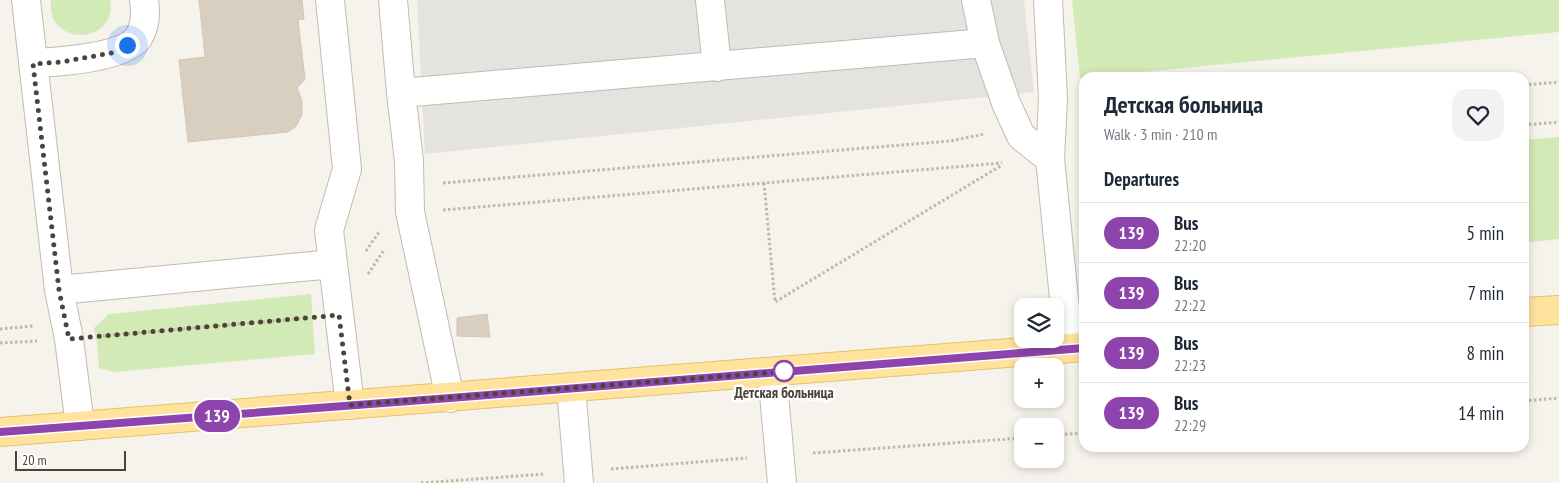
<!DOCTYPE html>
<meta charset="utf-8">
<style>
:root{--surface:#fff;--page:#f2f2f3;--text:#1f2937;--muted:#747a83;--line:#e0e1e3}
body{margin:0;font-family:"PT Sans Narrow",sans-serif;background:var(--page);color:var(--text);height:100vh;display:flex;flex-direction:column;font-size:19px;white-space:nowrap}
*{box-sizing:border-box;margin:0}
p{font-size:16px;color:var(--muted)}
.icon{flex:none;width:28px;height:28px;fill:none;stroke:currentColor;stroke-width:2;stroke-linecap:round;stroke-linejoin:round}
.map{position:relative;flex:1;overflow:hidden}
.details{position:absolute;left:1079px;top:72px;width:450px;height:380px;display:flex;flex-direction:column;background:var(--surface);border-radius:15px;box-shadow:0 2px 8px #0003}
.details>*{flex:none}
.badge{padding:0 10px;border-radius:16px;font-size:18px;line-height:32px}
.tools{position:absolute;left:1014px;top:298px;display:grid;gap:10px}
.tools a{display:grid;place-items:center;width:50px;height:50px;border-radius:10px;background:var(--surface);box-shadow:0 2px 8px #0003;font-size:25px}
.scale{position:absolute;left:15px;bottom:12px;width:111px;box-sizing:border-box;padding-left:5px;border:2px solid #4b4439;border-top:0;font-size:14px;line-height:18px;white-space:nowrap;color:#4b4439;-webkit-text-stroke:4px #fff;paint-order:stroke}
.you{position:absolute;width:25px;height:25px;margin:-12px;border:4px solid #fff;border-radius:50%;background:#1a73e8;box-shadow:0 0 0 8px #1a73e833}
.map>.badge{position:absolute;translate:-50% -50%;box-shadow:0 0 0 2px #fff}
h2{padding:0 25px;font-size:19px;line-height:45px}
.round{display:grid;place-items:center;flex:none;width:52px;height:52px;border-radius:15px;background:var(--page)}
.headline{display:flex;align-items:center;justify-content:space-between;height:85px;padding:0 25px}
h1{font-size:24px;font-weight:700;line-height:38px}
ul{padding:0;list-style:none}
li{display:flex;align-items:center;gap:15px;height:60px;padding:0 25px;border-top:1px solid var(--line)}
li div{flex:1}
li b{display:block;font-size:19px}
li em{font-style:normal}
li .badge{min-width:55px;font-weight:700;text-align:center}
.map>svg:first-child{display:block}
</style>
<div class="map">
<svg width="1559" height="483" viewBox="0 0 1559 483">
<rect width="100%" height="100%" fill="#f6f3ec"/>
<path fill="#d2eab5" d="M51,0H110C119,44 46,49 51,0Z
M1072,0H1559V32L1080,78Z
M1559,137V239L1524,243V140Z
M311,294L315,354L114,372L99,368L97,343L94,328L109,314Z"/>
<path fill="#e5e3e0" d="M417,0H1024L1034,92L425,154Z"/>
<path fill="#d8cfc1" stroke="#d3c7b4" d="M199,0H302L304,19L298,20L305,79L297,88L302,101V115L296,126L288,132L188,142L179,60L205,57Z
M487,314L490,337L457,336V318Z"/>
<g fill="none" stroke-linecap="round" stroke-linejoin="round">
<defs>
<path id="minor" d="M26,0L59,290L69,339L80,426
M330,0L347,169L329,230L350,405
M393,0L401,93L409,161L410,212L450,398
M710,0L717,67
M976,0L985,43L1006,103L1021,136L1050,159
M1048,0L1053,98L1050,159L1069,348
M33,63C58,62 123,58 138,38C146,26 146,13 144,0
M401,93L985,43
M59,290L333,264
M772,372L782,483
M571,388L579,483"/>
<path id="major" d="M1524,312L1559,310
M0,432L1084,347"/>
</defs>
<use href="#minor" stroke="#c2bbae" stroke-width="30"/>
<use href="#major" stroke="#e6c16a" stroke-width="30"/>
<path stroke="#c4b79f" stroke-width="3" stroke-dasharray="2.5 2.5" stroke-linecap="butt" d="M1524,85L1559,82
M1524,125L1559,122
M443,183L950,141L985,134
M764,183L775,302L1002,165
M443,210L1002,163
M366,251L379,232
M368,274L384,250
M0,329L33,326
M103,336L306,318
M0,343L37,341
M1524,401L1559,398
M1055,435L1084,433
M813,453L1022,438
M611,469L747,458
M421,483L545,474"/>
<use href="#minor" stroke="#fff" stroke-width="28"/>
<use href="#major" stroke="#ffe39c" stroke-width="28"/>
</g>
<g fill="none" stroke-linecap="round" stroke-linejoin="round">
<defs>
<path id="line" d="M0,432L450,398L1084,348"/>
</defs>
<use href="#line" stroke="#fff" stroke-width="11"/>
<use href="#line" stroke="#8e44ad" stroke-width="8"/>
<path stroke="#4b4439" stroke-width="5" stroke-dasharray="0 9" d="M127,45L117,52L61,62L33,64L59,290L69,339L339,315L350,405L792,371H784"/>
</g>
<circle fill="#fff" stroke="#8e44ad" stroke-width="2.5" cx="784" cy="371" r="10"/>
<g text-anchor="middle" stroke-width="5" stroke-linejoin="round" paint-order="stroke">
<g font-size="15" font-weight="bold" fill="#4b4439" stroke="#fff">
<text x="784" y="398">Детская больница</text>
</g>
</g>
</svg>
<div class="tools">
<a><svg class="icon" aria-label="layers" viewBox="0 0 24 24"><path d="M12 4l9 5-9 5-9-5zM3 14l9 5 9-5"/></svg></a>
<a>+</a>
<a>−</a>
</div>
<div class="scale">20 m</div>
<div class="you" style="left:127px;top:45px"></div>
<b class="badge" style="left:217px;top:416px;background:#8e44ad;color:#fff">139</b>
<section class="details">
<div class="headline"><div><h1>Детская больница</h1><p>Walk · 3 min · 210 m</p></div><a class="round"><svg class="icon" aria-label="heart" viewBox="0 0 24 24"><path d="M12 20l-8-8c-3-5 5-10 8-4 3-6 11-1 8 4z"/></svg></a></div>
<h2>Departures</h2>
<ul>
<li><span class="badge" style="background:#8e44ad;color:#fff">139</span><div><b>Bus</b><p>22:20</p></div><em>5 min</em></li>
<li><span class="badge" style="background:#8e44ad;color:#fff">139</span><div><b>Bus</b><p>22:22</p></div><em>7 min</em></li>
<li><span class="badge" style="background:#8e44ad;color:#fff">139</span><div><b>Bus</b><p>22:23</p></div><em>8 min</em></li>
<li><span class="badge" style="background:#8e44ad;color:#fff">139</span><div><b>Bus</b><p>22:29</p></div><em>14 min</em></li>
</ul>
</section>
</div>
